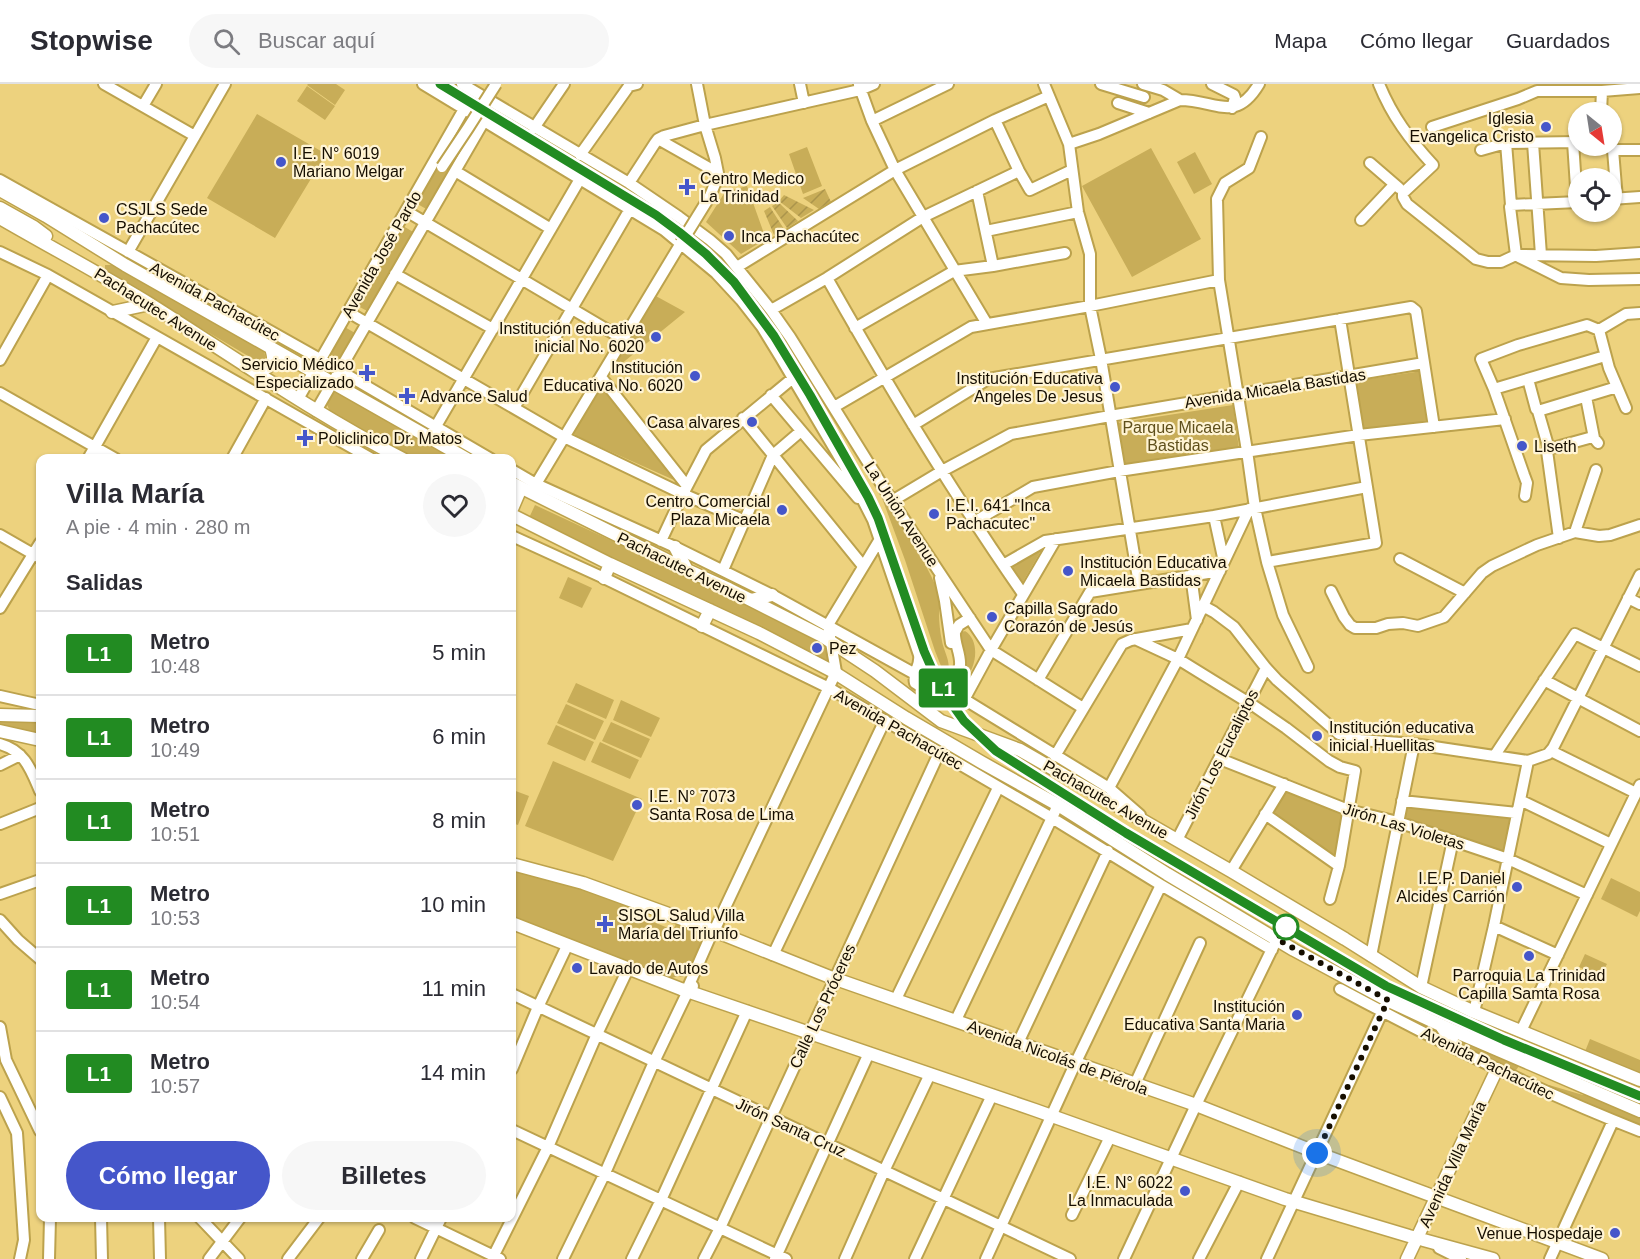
<!DOCTYPE html>
<html lang="es">
<meta charset="utf-8">
<style>
:root{--surface:#fff;--page:#f7f7f7;--text:#2b2b33;--muted:#7c7c81;--line:#e1e1e2;--accent:#4556ca}
body{margin:0;font-family:Arial,sans-serif;background:var(--page);color:var(--text);height:100vh;display:flex;flex-direction:column;font-size:22px;white-space:nowrap}
*{box-sizing:border-box;margin:0}
p{font-size:20px;color:var(--muted)}
.icon{flex:none;width:33px;height:33px;fill:none;stroke:currentColor;stroke-width:2;stroke-linecap:round;stroke-linejoin:round}
.map{position:relative;flex:1;overflow:hidden}
.sheet{position:absolute;left:36px;top:370px;width:480px;height:768px;display:flex;flex-direction:column;background:var(--surface);border-radius:12px;box-shadow:0 2px 4px #0004}
.sheet>*{flex:none}
.badge{padding:0 12px;border-radius:4px;font-size:21px;line-height:39px}
.needle{width:39px;rotate:150deg}
.controls{position:absolute;left:1568px;top:18px;display:grid;gap:12px}
.controls a{display:grid;place-items:center;width:54px;height:54px;border-radius:50%;background:var(--surface);box-shadow:0 2px 4px #0004;font-size:30px}
.you{position:absolute;width:30px;height:30px;margin:-15px;border:4px solid #fff;border-radius:50%;background:#1a73e8;box-shadow:0 0 0 9px #1a73e833}
.map>.badge{position:absolute;translate:-50% -50%;box-shadow:0 0 0 3px #fff}
h2{padding:0 30px;font-size:22px;line-height:54px}
.round{display:grid;place-items:center;flex:none;width:63px;height:63px;border-radius:32px;background:var(--page)}
.summary{display:flex;align-items:center;justify-content:space-between;height:102px;padding:0 30px}
h1{font-size:28px;font-weight:700;line-height:45px}
.button{display:flex;gap:12px;margin-top:auto;padding:12px 30px}
.button a{flex:1;height:69px;border-radius:36px;background:var(--accent);color:#fff;font-size:24px;font-weight:700;line-height:69px;text-align:center}
.button a+a{background:var(--page);color:var(--text)}
ul{padding:0;list-style:none}
li{display:flex;align-items:center;gap:18px;height:84px;padding:0 30px;border-top:2px solid var(--line)}
li div{flex:1}
li b{display:block;font-size:22px}
li em{font-style:normal}
li .badge{min-width:66px;font-weight:700;text-align:center}
header{display:flex;align-items:center;gap:36px;box-sizing:border-box;height:84px;padding:0 30px;background:var(--surface);border-bottom:2px solid var(--line)}
header strong{font-size:28px}
nav{display:flex;gap:33px;margin-inline-start:auto;font-size:21px}
.search{width:420px;height:54px;background:var(--page);display:flex;align-items:center;gap:15px;box-sizing:border-box;padding:0 21px;border-radius:33px;color:var(--muted);font-size:22px}
.map>svg:first-child{display:block}
</style>
<header>
<strong>Stopwise</strong>
<div class="search"><svg class="icon" aria-label="search" viewBox="0 0 24 24"><circle cx="10" cy="10" r="6"/><path d="M15 15l6 6"/></svg>Buscar aquí</div>
<nav><a>Mapa</a><a>Cómo llegar</a><a>Guardados</a></nav>
</header>
<div class="map">
<svg width="1640" height="1175" viewBox="0 0 1640 1175">
<defs>
<pattern id="garden-furrows" width="10" height="10" patternUnits="userSpaceOnUse" patternTransform="scale(1.5)"><rect width="10" height="10" fill="#c8ad58"/><path d="M-1 1l2-2M0 10L10 0M9 11l2-2" fill="none" stroke="#ab944b"/></pattern>
</defs>
<rect width="100%" height="100%" fill="#edd27e"/>
<path fill="#c8ad58" d="M308,0H336L345,6L335,21L307,1Z
M307,2L335,22L325,36L297,17Z
M257,30L326,70L275,154L207,114Z
M458,41L472,49L428,126L414,118Z
M807,63L822,102L803,110L789,70Z
M1151,64L1201,155L1132,193L1082,102Z
M1195,68L1212,100L1194,110L1177,78Z
M747,102L766,155L741,170L706,138L725,108Z
M403,142L415,149L369,228L356,221Z
M105,181H112L264,267L266,275L258,278L105,187Z
M654,211L685,228L604,294Z
M343,242L355,249L340,276L328,269Z
M1422,287L1429,337L1362,347L1355,297Z
M601,299L683,400L571,350Z
M330,308L342,309L454,375H417L331,330L325,316Z
M1233,321L1239,365L1124,383L1117,339Z
M882,414C894,423 938,498 940,515C940,519 939,524 939,529C939,538 940,548 942,557C944,569 954,582 945,592L935,567L905,476Z
M535,421L804,546L822,556L830,579L827,580L717,525L529,434Z
M1040,464L1042,465L1021,501L1006,484Z
M568,493L592,504L582,524L559,514Z
M965,547C981,557 976,584 965,596C962,600 957,602 953,604L962,592L959,553L961,549Z
M576,599L614,616L606,635L567,618Z
M621,616L660,634L651,653L613,636Z
M566,620L604,637L595,656L557,639Z
M0,637L40,639V653L0,643Z
M611,638L650,655L641,674L602,657Z
M556,641L594,658L585,677L547,660Z
M600,658L639,676L630,695L591,678Z
M553,677L642,715L613,777L525,742Z
M1285,704L1344,729L1337,777L1270,729Z
M513,706L529,712L518,741L512,739Z
M1407,723L1511,735L1503,770L1404,735Z
M512,787L576,803L636,822L634,830L673,846L677,838L697,845C696,850 696,856 701,859L686,891L682,893L678,892L672,894L512,834Z
M1611,794L1640,808V827L1637,833L1601,815Z
M1585,870L1607,880L1600,893L1579,883Z
M1390,921L1519,982L1514,989L1388,927Z
M1590,955L1640,976V993L1584,970Z
M1549,1001L1583,1011L1588,1010L1640,1032V1042L1547,1003Z"/>
<path fill="url(#garden-furrows)" d="M825,105L831,118L819,125L803,114Z
M784,111L814,126L801,134L779,117Z
M778,118L798,137L787,144L772,122Z
M770,123L784,145L774,151L764,127Z"/>
<g fill="none" stroke-linecap="round" stroke-linejoin="round">
<defs>
<path id="minor" d="M104,0L195,52
M423,0L664,146L716,189L741,216L762,243L781,274L850,391L873,436L919,571C921,582 912,589 915,599C930,610 958,602 960,581C961,570 954,559 955,548L959,541L970,534
M462,0L629,99L679,133L710,156L726,170L771,226L790,253L892,417L991,566L1083,624
M697,0L705,41L715,74L718,89L717,95L710,112
M800,0L804,19
M1044,0L1069,60L1078,128L1090,170V222L1101,275L1139,500
M1101,0L1144,13
M1143,0L1163,6L1180,16
M1212,0L1234,11L1235,14L1232,24
M1379,0C1392,32 1410,56 1433,81L1403,109V113L1407,120L1476,175L1488,178H1501L1516,171L1596,172L1640,169
M859,1L872,37L895,86L987,240
M1118,19L1149,29
M143,22L156,0
M1601,28L1602,7
M995,36L1019,87L1030,106L1072,86
M872,37L948,0
M1432,43L1518,15L1537,7H1602L1640,4
M534,44L564,0
M1261,53L1249,84L1225,99L1217,115L1219,196L1247,367L1255,424L1267,478L1283,531L1308,583
M658,55L718,89
M1573,58L1577,118
M1506,59L1511,121L1510,123L1516,171
M1533,59L1541,171
M1069,60L1099,50L1180,16C1216,16 1235,40 1259,0
M1607,62L1613,66H1640
M1481,66L1506,59L1578,58
M1613,66L1617,115
M580,71L629,2L637,0
M1370,79L1399,104
M455,87L551,145
M0,96L320,275L491,375
M629,99L655,59L658,55L664,52L705,41L860,6L874,0
M977,107L993,182
M1611,115L1640,113
M1511,121L1578,118
M406,127L623,255
M1361,136L1394,101
M986,147L1078,128
M0,168L48,191L372,375
M128,168L225,0
M1519,173L1561,194L1589,196L1640,195
M737,183L895,86L995,36L1049,12
M395,190L493,245
M827,194C888,302 952,408 1023,510
M771,226L827,194L923,133L1019,87
M348,228L564,353L683,410L743,436
M855,244L954,187L993,182L1065,169
M1599,246L1609,284L1626,324
M1599,246L1626,230L1640,229
M0,276L48,191
M601,293L687,402
M1528,295L1536,325L1538,327L1617,303
M1494,305L1605,272
M0,309L116,375
M771,311L858,414
M1586,313L1594,354
M298,315L464,25
M834,323L971,243L1090,222L1219,196
M514,324L630,125
M316,327L484,37
M1538,327L1549,365
M743,334L863,482
M913,341L988,295L1411,223L1416,227L1434,343
M432,349L580,95
M88,375L157,253
M232,375L266,314
M512,386L536,400L675,463L772,511L915,590L933,597L947,592
M536,400L681,159
M1525,412L1527,399L1524,391L1494,305L1481,275L1518,261L1587,241L1599,246
M892,417L942,387L1011,350L1110,332L1424,279
M1214,432L1224,478
M974,438L1033,403L1119,387L1359,351L1505,335
M1575,448L1596,386
M0,451L40,474
M512,452L604,494L829,604L1052,734L1161,801L1272,866
M1559,454L1547,367L1549,365L1589,354H1594L1598,359
M1056,455L991,566L965,614L967,617L1109,704L1140,731
M661,457L683,410L706,366L793,294
M1400,475L1465,509
M1267,478L1376,459L1340,235
M1003,481L1045,457L1214,432L1367,403
M723,486L773,371L801,347
M1191,491L1197,536
M940,494L945,517L951,559
M1331,507L1344,533L1350,541L1355,544H1376L1388,540L1403,539L1418,542L1444,533L1482,489L1492,482L1537,461L1575,448L1599,452L1610,451L1640,441
M1628,514L1640,520
M1203,522L1214,528L1234,543L1266,584L1277,596L1339,650L1360,656L1414,660L1528,677
M0,524L40,459
M1135,555L1178,575L1254,622L1286,644L1329,677L1340,683L1355,687L1339,782L1330,815
M1038,596L1090,508L1220,487
M1544,596L1640,647
M0,612L40,621
M0,660C25,667 31,686 40,707
M1551,667L1636,709
M1495,671L1575,550L1640,582
M1055,672L1122,560L1131,556L1192,545
M1220,675L1348,726L1398,738L1508,775L1587,811
M0,681L20,671
M1109,704L1178,575L1249,425
M1520,716L1611,760
M1402,717L1517,729
M1265,730L1339,782
M0,740L40,724
M1177,756L1266,584
M1231,787L1284,700
M0,810L40,796
M0,836L18,856L40,875
M1494,842L1558,871
M773,871L885,636
M1371,872L1414,660
M1421,903L1453,756
M1340,905C1437,957 1537,1007 1640,1047
M688,907L689,901L711,851L714,847L836,588L828,541L880,455
M512,910L1070,1175
M896,915L998,704
M1474,928L1494,842L1528,677L1548,670L1553,664L1640,491
M956,936L1058,721
M0,943L6,976L40,1047
M1521,947L1640,701
M1018,959L1108,767
M512,985L538,923L567,862
M1135,1000L1200,859
M0,1013L17,1049L24,1156L20,1175
M512,1046L786,1175
M1072,1131L1110,1053
M101,1134L102,1175
M159,1134L160,1175
M200,1134L239,1175
M415,1134L500,1175
M1439,1164L1461,1175
M49,1175L50,1134
M209,1175L240,1134
M288,1175L319,1134
M362,1175L379,1146
M421,1175L441,1134
M492,1175L548,1063L597,950L628,885
M563,1175L605,1089L654,978L688,907L693,902
M632,1175L661,1116L747,927
M704,1175L720,1144L939,669
M775,1175L869,969
M845,1175L884,1087L930,990
M915,1175L992,1011
M986,1175L1075,980L1161,801
M1124,1175L1196,1021L1274,861
M1199,1175L1239,1098
M1267,1175L1385,922
M1550,1175L1613,1037"/>
<path id="major" d="M0,106L46,132L125,181L467,375
M0,124L34,143L46,152
M0,134C50,163 101,190 150,220C234,273 315,330 403,375
M112,228L150,220
M257,287C272,283 276,280 271,264
M512,399L687,486L729,505L822,552L875,587L941,637L1020,666L1231,787L1345,855L1421,903L1474,928L1640,996
M512,425L521,404
M512,431L610,480L759,549L832,587L906,634L981,678L1058,721L1167,790L1294,866L1387,916L1447,944L1640,1027
M675,463L687,486
M604,494L610,480
M751,516L772,511
M702,542L710,526
M0,631L40,632
M0,647L40,656
M512,780L583,799L707,844L830,893L1196,1021L1328,1073L1602,1175
M512,839L681,905L1035,1026L1285,1115L1409,1152L1493,1175
M1442,943L1457,965
M1407,1175L1497,985"/>
</defs>
<use href="#minor" stroke="#bca24d" stroke-width="14"/>
<use href="#major" stroke="#bca24d" stroke-width="15"/>
<use href="#minor" stroke="#fff" stroke-width="10"/>
<use href="#major" stroke="#fff" stroke-width="12"/>
<defs>
<path id="rail" d="M439,0L656,131C684,151 712,173 735,199C771,242 799,292 826,340C845,371 865,402 878,435C904,503 918,577 963,635C979,657 1003,672 1025,687C1058,708 1092,728 1126,749
M1319,862C1342,876 1364,890 1387,902C1467,944 1556,978 1640,1012"/>
</defs>
<use href="#rail" stroke="#463a1c" stroke-width="4.5"/>
<use href="#rail" stroke="#fff4d4" stroke-width="2" stroke-dasharray="7" stroke-linecap="butt"/>
<defs>
<path id="minor-bridge" d="M442,83L468,44L496,0
M681,159L710,112"/>
</defs>
<use href="#minor-bridge" stroke="#bca24d" stroke-width="14" stroke-linecap="butt"/>
<use href="#minor-bridge" stroke="#fff" stroke-width="10"/>
</g>
<g fill="none" stroke-linecap="round" stroke-linejoin="round">
<defs>
<path id="line" d="M440,0L656,131L679,148L706,170L734,198L774,252L810,311L868,413L878,434L924,567L935,592L954,623L964,637L996,667L1126,749L1386,902L1504,956L1640,1012"/>
</defs>
<use href="#line" stroke="#fff" stroke-width="14"/>
<use href="#line" stroke="#228b22" stroke-width="9"/>
<path stroke="#160e00" stroke-width="6" stroke-dasharray="0 10.8" d="M1286,843L1277,855L1388,916L1317,1069"/>
</g>
<g fill="#4556ca" stroke="#fff4d4" stroke-width="2">
<circle cx="1546" cy="43" r="6"/>
<circle cx="281" cy="78" r="6"/>
<path d="M684 94h6v6h6v6h-6v6h-6v-6h-6v-6h6z"/>
<circle cx="104" cy="134" r="6"/>
<circle cx="729" cy="152" r="6"/>
<circle cx="656" cy="253" r="6"/>
<path d="M364 280h6v6h6v6h-6v6h-6v-6h-6v-6h6z"/>
<circle cx="695" cy="292" r="6"/>
<circle cx="1115" cy="303" r="6"/>
<path d="M404 303h6v6h6v6h-6v6h-6v-6h-6v-6h6z"/>
<circle cx="752" cy="338" r="6"/>
<path d="M302 345h6v6h6v6h-6v6h-6v-6h-6v-6h6z"/>
<circle cx="1522" cy="362" r="6"/>
<circle cx="782" cy="426" r="6"/>
<circle cx="934" cy="430" r="6"/>
<circle cx="1068" cy="487" r="6"/>
<circle cx="992" cy="533" r="6"/>
<circle cx="817" cy="564" r="6"/>
<circle cx="1317" cy="652" r="6"/>
<circle cx="637" cy="721" r="6"/>
<circle cx="1517" cy="803" r="6"/>
<path d="M602 831h6v6h6v6h-6v6h-6v-6h-6v-6h6z"/>
<circle cx="1529" cy="872" r="6"/>
<circle cx="577" cy="884" r="6"/>
<circle cx="1297" cy="931" r="6"/>
<circle cx="1185" cy="1107" r="6"/>
<circle cx="1615" cy="1149" r="6"/>
</g>
<circle fill="#fff" stroke="#228b22" stroke-width="3" cx="1286" cy="843" r="12"/>
<g text-anchor="middle" stroke-width="4.5" stroke-linejoin="round" paint-order="stroke">
<g font-size="16" fill="#160e00" stroke="#fff4d4" text-anchor="start">
<text x="1534" y="40" text-anchor="end">Iglesia<tspan x="1534" dy="18">Evangelica Cristo</tspan></text>
<text x="293" y="75">I.E. N° 6019<tspan x="293" dy="18">Mariano Melgar</tspan></text>
<text x="700" y="100">Centro Medico<tspan x="700" dy="18">La Trinidad</tspan></text>
<text x="116" y="131">CSJLS Sede<tspan x="116" dy="18">Pachacútec</tspan></text>
<text x="741" y="158">Inca Pachacútec</text>
<text x="644" y="250" text-anchor="end">Institución educativa<tspan x="644" dy="18">inicial No. 6020</tspan></text>
<text x="354" y="286" text-anchor="end">Servicio Médico<tspan x="354" dy="18">Especializado</tspan></text>
<text x="683" y="289" text-anchor="end">Institución<tspan x="683" dy="18">Educativa No. 6020</tspan></text>
<text x="1103" y="300" text-anchor="end">Institución Educativa<tspan x="1103" dy="18">Angeles De Jesus</tspan></text>
<text x="420" y="318">Advance Salud</text>
<text x="740" y="344" text-anchor="end">Casa alvares</text>
<text x="318" y="360">Policlinico Dr. Matos</text>
<text x="1534" y="368">Liseth</text>
<text x="770" y="423" text-anchor="end">Centro Comercial<tspan x="770" dy="18">Plaza Micaela</tspan></text>
<text x="946" y="427">I.E.I. 641 "Inca<tspan x="946" dy="18">Pachacutec"</tspan></text>
<text x="1080" y="484">Institución Educativa<tspan x="1080" dy="18">Micaela Bastidas</tspan></text>
<text x="1004" y="530">Capilla Sagrado<tspan x="1004" dy="18">Corazón de Jesús</tspan></text>
<text x="829" y="570">Pez</text>
<text x="1329" y="649">Institución educativa<tspan x="1329" dy="18">inicial Huellitas</tspan></text>
<text x="649" y="718">I.E. N° 7073<tspan x="649" dy="18">Santa Rosa de Lima</tspan></text>
<text x="1505" y="800" text-anchor="end">I.E.P. Daniel<tspan x="1505" dy="18">Alcides Carrión</tspan></text>
<text x="618" y="837">SISOL Salud Villa<tspan x="618" dy="18">María del Triunfo</tspan></text>
<text x="589" y="890">Lavado de Autos</text>
<text x="1529" y="897" text-anchor="middle">Parroquia La Trinidad<tspan x="1529" dy="18">Capilla Samta Rosa</tspan></text>
<text x="1285" y="928" text-anchor="end">Institución<tspan x="1285" dy="18">Educativa Santa Maria</tspan></text>
<text x="1173" y="1104" text-anchor="end">I.E. N° 6022<tspan x="1173" dy="18">La Inmaculada</tspan></text>
<text x="1603" y="1155" text-anchor="end">Venue Hospedaje</text>
</g>
<g font-size="16" fill="#160e00" stroke="#fff4d4">
<text transform="translate(381 170) rotate(-60)" y="6">Avenida José Pardo</text>
<text transform="translate(215 217) rotate(29)" y="6">Avenida Pachacútec</text>
<text transform="translate(156 225) rotate(32)" y="6">Pachacutec Avenue</text>
<text transform="translate(1275 304) rotate(-9)" y="6">Avenida Micaela Bastidas</text>
<text transform="translate(902 430) rotate(57)" y="6">La Unión Avenue</text>
<text transform="translate(682 483) rotate(26)" y="6">Pachacutec Avenue</text>
<text transform="translate(899 645) rotate(30)" y="6">Avenida Pachacútec</text>
<text transform="translate(1221 670) rotate(-63)" y="6">Jirón Los Eucaliptos</text>
<text transform="translate(1106 715) rotate(30)" y="6">Pachacutec Avenue</text>
<text transform="translate(1404 742) rotate(17)" y="6">Jirón Las Violetas</text>
<text transform="translate(822 922) rotate(-65)" y="6">Calle Los Próceres</text>
<text transform="translate(1058 973) rotate(20)" y="6">Avenida Nicolás de Piérola</text>
<text transform="translate(1488 979) rotate(26)" y="6">Avenida Pachacútec</text>
<text transform="translate(791 1043) rotate(25)" y="6">Jirón Santa Cruz</text>
<text transform="translate(1452 1080) rotate(-65)" y="6">Avenida Villa María</text>
</g>
<g font-size="16" fill="#5f4f1b" stroke="#fff4d4">
<text x="1178" y="349">Parque Micaela<tspan x="1178" dy="18">Bastidas</tspan></text>
</g>
</g>
</svg>
<div class="controls">
<a><svg class="needle" viewBox="-14 -14 28 28"><path d="M0-13l5 13h-10z" fill="#e53935"/><path d="M0 13l5-13h-10z" fill="#7c7c81"/></svg></a>
<a><svg class="icon" aria-label="locate" viewBox="0 0 24 24"><circle cx="12" cy="12" r="6"/><path d="M12 2v4M12 18v4M2 12h4M18 12h4"/></svg></a>
</div>
<div class="you" style="left:1317px;top:1069px"></div>
<b class="badge" style="left:943px;top:604px;background:#228b22;color:#fff">L1</b>
<section class="sheet">
<div class="summary"><div><h1>Villa María</h1><p>A pie · 4 min · 280 m</p></div><a class="round"><svg class="icon" aria-label="heart" viewBox="0 0 24 24"><path d="M12 20l-8-8c-3-5 5-10 8-4 3-6 11-1 8 4z"/></svg></a></div>
<h2>Salidas</h2>
<ul>
<li><span class="badge" style="background:#228b22;color:#fff">L1</span><div><b>Metro</b><p>10:48</p></div><em>5 min</em></li>
<li><span class="badge" style="background:#228b22;color:#fff">L1</span><div><b>Metro</b><p>10:49</p></div><em>6 min</em></li>
<li><span class="badge" style="background:#228b22;color:#fff">L1</span><div><b>Metro</b><p>10:51</p></div><em>8 min</em></li>
<li><span class="badge" style="background:#228b22;color:#fff">L1</span><div><b>Metro</b><p>10:53</p></div><em>10 min</em></li>
<li><span class="badge" style="background:#228b22;color:#fff">L1</span><div><b>Metro</b><p>10:54</p></div><em>11 min</em></li>
<li><span class="badge" style="background:#228b22;color:#fff">L1</span><div><b>Metro</b><p>10:57</p></div><em>14 min</em></li>
</ul>
<div class="button"><a>Cómo llegar</a><a>Billetes</a></div>
</section>
</div>
